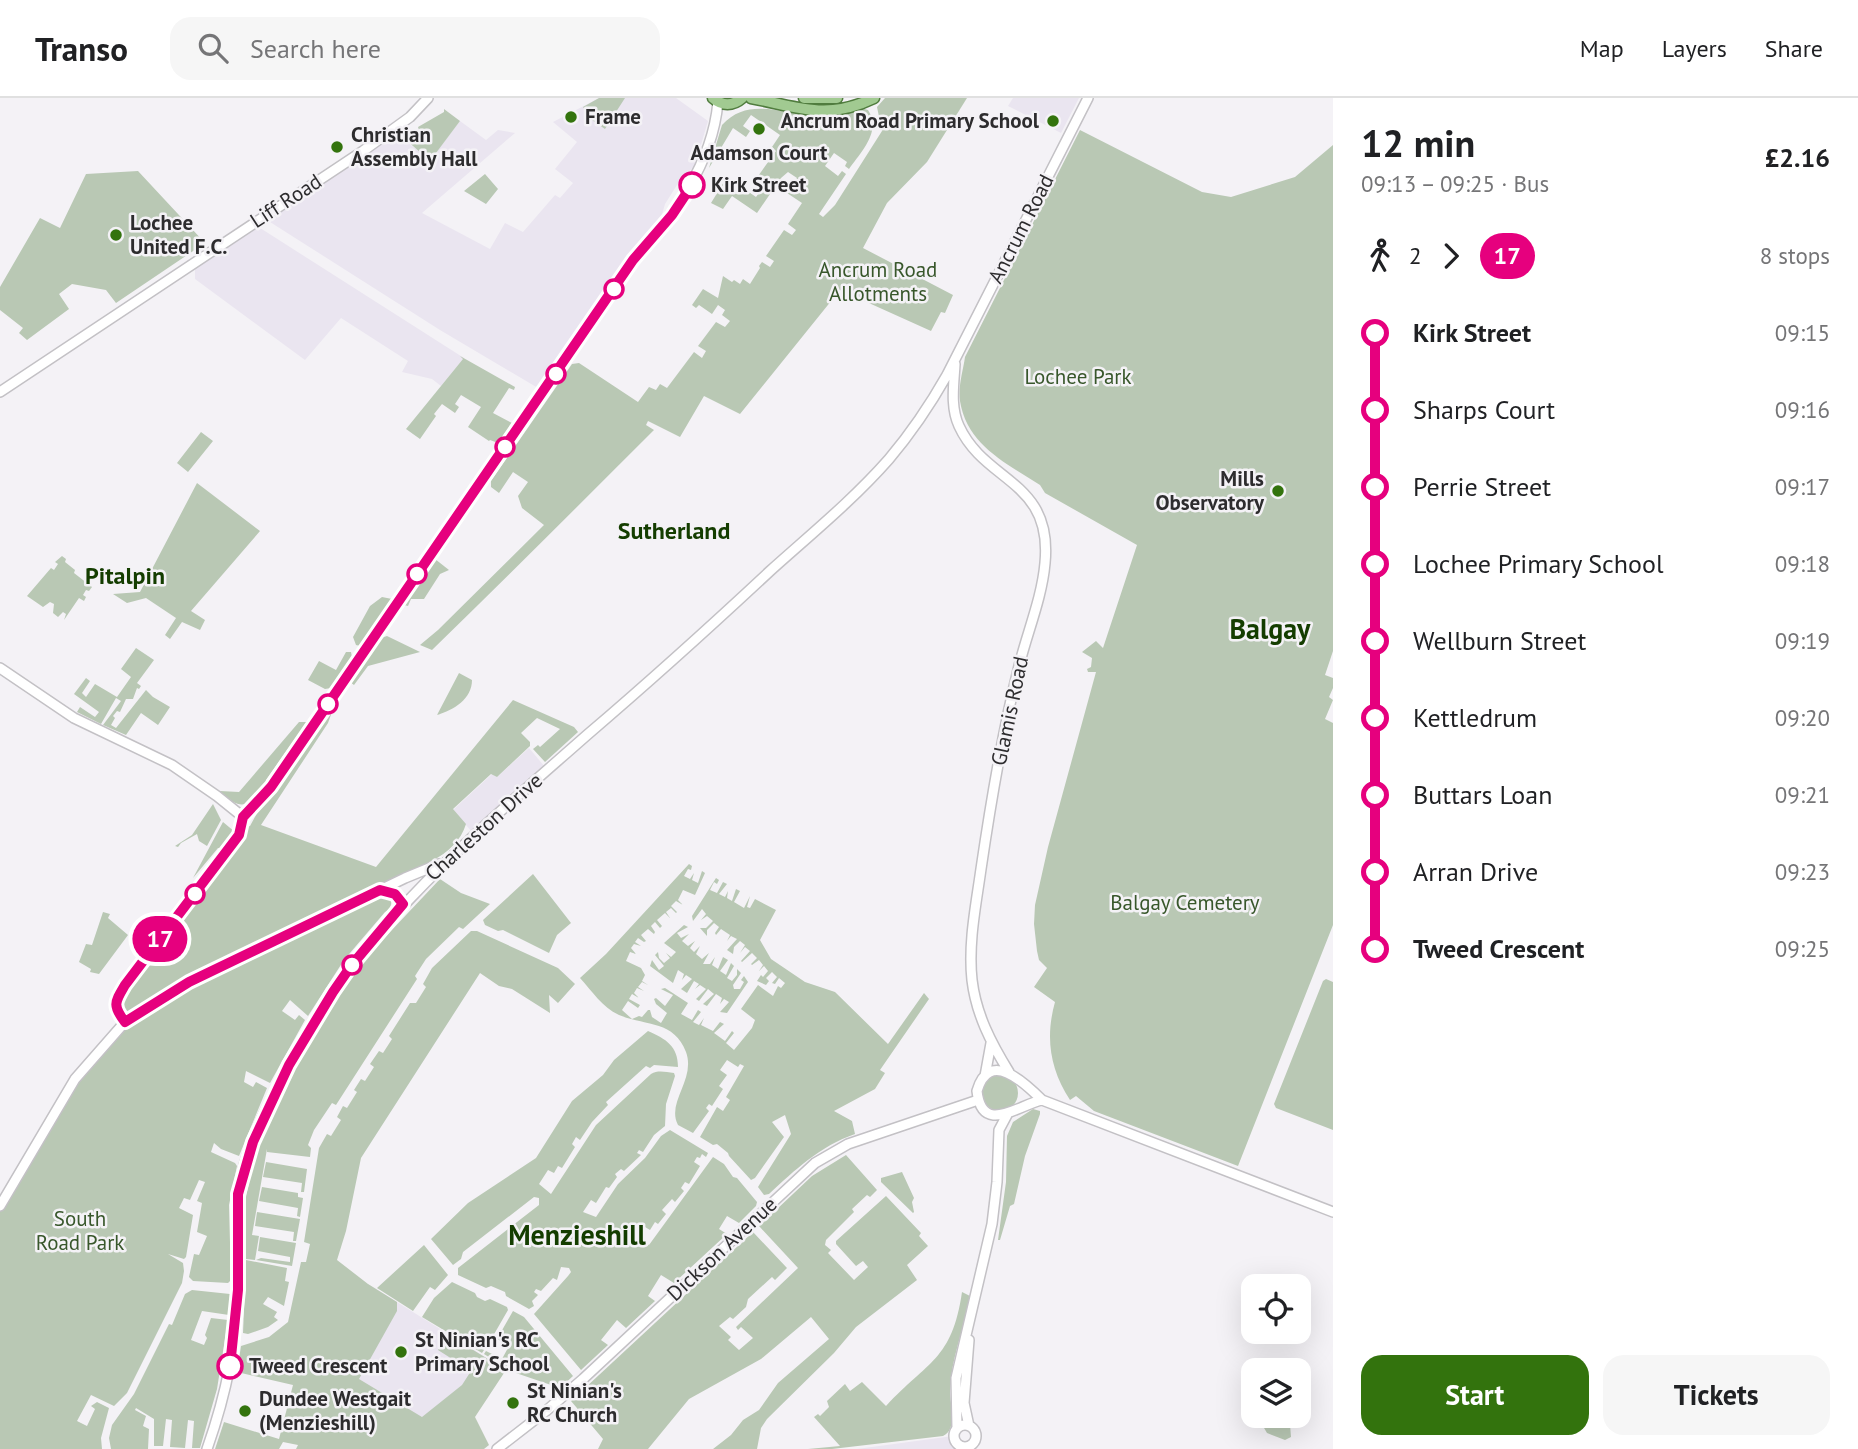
<!DOCTYPE html>
<meta charset="utf-8">
<style>
:root{--surface:#fff;--page:#f6f6f6;--text:#202124;--muted:#757577;--line:#e0e0e0;--accent:#33730d}
body{margin:0;font-family:"PT Sans",sans-serif;background:var(--page);color:var(--text);height:100vh;display:flex;flex-direction:column;font-size:26px;white-space:nowrap}
*{box-sizing:border-box;margin:0}
p{font-size:23px;color:var(--muted)}
.icon{flex:none;width:38px;height:38px;fill:none;stroke:currentColor;stroke-width:2;stroke-linecap:round;stroke-linejoin:round}
.map{position:relative;flex:1;overflow:hidden}
.side{display:flex;flex-direction:column;background:var(--surface);width:525px}
.side>*{flex:none}
.badge{padding:0 14px;border-radius:23px;font-size:24px;line-height:46px}
.fabs{position:absolute;left:1241px;top:1176px;display:grid;gap:14px}
.fabs a{display:grid;place-items:center;width:70px;height:70px;border-radius:14px;background:var(--surface);box-shadow:0 7px 28px #0002;font-size:35px}
.map>.badge{position:absolute;translate:-50% -50%;box-shadow:0 0 0 4px #fff}
.legs{display:flex;align-items:center;gap:10px;height:77px;padding:0 28px;font-size:23px}
.legs p{margin-inline-start:auto}
.summary{display:flex;align-items:center;justify-content:space-between;height:119px;padding:0 28px}
h1{font-size:38px;font-weight:700;line-height:52px}
.button{display:flex;gap:14px;margin-top:auto;padding:14px 28px}
.button a{flex:1;height:80px;border-radius:21px;background:var(--accent);color:#fff;font-size:28px;font-weight:700;line-height:80px;text-align:center}
.button a+a{background:var(--page);color:var(--text)}
ul{padding:0 28px;list-style:none}
li{display:flex;align-items:center;gap:24px;height:77px;font-size:26px}
li i{display:grid;place-items:center;width:10px;height:100%;margin:0 9px;background:currentColor}
li i::after{content:'';width:18px;height:18px;margin:-9px;border:5px solid;border-radius:50%;background:var(--surface)}
li p{margin-inline-start:auto}
li:first-child i{background:linear-gradient(#0000 50%,currentColor 0)}
li:last-child i{background:linear-gradient(currentColor 50%,#0000 0)}
header{display:flex;align-items:center;gap:42px;box-sizing:border-box;height:98px;padding:0 35px;background:var(--surface);border-bottom:2px solid var(--line)}
header strong{font-size:33px}
nav{display:flex;gap:38px;margin-inline-start:auto;font-size:24px}
.search{width:490px;height:63px;background:var(--page);display:flex;align-items:center;gap:18px;box-sizing:border-box;padding:0 24px;border-radius:21px;color:var(--muted);font-size:26px}
main{display:flex;flex:1;min-height:0}
.map>svg:first-child{display:block}
</style>
<header>
<strong>Transo</strong>
<div class="search"><svg class="icon" aria-label="search" viewBox="0 0 24 24"><circle cx="10" cy="10" r="6"/><path d="M15 15l6 6"/></svg>Search here</div>
<nav><a>Map</a><a>Layers</a><a>Share</a></nav>
</header>
<main>
<div class="map">
<svg width="1333" height="1351" viewBox="0 0 1333 1351">
<rect width="100%" height="100%" fill="#f4f2f6"/>
<path fill="#eae5f0" d="M599,0H676L708,23L695,67L677,87L665,106L661,120L620,168L538,290L440,232L270,124V121L397,36L430,62L460,23L486,42L498,32L515,35L422,115L490,151L505,125L523,134L555,97L560,100L573,85L555,71L577,44L553,24Z
M1013,0H1079L1061,35L1008,8Z
M257,128L464,260L441,288L432,281L402,274L408,263L341,220L305,262L195,181V170Z
M529,650L545,669L472,734L453,712L492,676L497,679Z
M368,1186L506,1272L413,1333L324,1278Z
M953,1338L957,1347L965,1351H857Z"/>
<path fill="#b9c8b4" d="M599,0H625L605,31L589,20L591,19L583,9Z
M885,0H967L927,64L887,105L863,150L953,197L945,215L941,214L931,233L840,192L740,316L704,298L680,339L648,323L646,327L654,332C580,406 507,479 432,552L420,547L438,532L544,427L522,410L518,398L528,384L513,374L499,395L491,389V383L572,266L579,265L638,304L649,289L656,292L660,286L667,290L694,254L702,260L706,253L698,248L716,224L725,229L730,223L722,217L725,212L718,207L712,216L699,207L696,210L692,207L703,191L718,200L723,178L732,184L734,182L740,186L743,181L750,186L760,170L759,168L762,164L770,169L774,163L766,158L784,132L792,137L796,132L788,126L802,105L787,95L797,80L788,74L781,80L757,115L732,98L723,111L711,105L727,79L756,99L764,88L756,81L776,53L772,49L780,37L751,17L743,28L750,33L746,39L733,30L709,70L722,27C747,0 777,14 813,18L818,27C831,19 854,7 868,12C882,33 861,54 849,71L845,68L847,64L834,55L825,68L838,78L842,73L846,76L819,116L823,119L835,107L882,33L877,9Z
M444,11L460,23L430,63L405,41L419,32L418,29L444,14Z
M1080,32L1202,94L1231,99L1295,79L1333,47V553L1325,577L1333,580V590L1329,599L1333,602L1325,621L1333,625V827L1238,1068L1094,1013L1076,998L1070,1002C1050,971 1045,940 1055,904L1034,889L1047,870L1039,862L1037,853L1034,826L1035,807L1048,749L1096,574H1088L1087,571L1091,569L1092,560L1082,554L1096,543L1103,550L1137,447L1045,395L1040,387C1006,365 967,347 960,303C958,288 963,273 965,259Z
M138,73L205,145L116,205L106,192L72,186L59,196L69,211L27,242L19,235L23,230L0,212V189L40,120L60,130L86,76Z
M485,76L498,91L486,106L464,93Z
M460,258L515,289L514,292L509,290L493,315L512,325L498,345L490,342L489,343L468,329L481,309L461,297L455,306L459,309L455,315L442,306L434,316L436,318L420,341L406,331L463,261Z
M201,334L213,343L188,374L177,365Z
M197,385L260,433L191,513L205,522L200,532L182,524L170,541L165,537L176,520L146,500L127,505L113,496L140,494Z
M62,458L66,461L65,464L75,472L74,475L92,489L89,493L86,492L83,497L86,499L84,503L79,500L64,522L66,516L63,514L58,519L53,515L54,506L50,504L43,509L27,498L51,470L54,472L58,466L55,464Z
M435,461L449,472L440,476L424,501H411L408,508L404,507Z
M382,499L392,501L360,548L356,547L353,539L370,508Z
M387,538L420,554L368,568L354,587L350,584L381,540Z
M136,550L154,562L137,585L141,588L139,591L137,590L133,601H126L120,614L117,613L113,618L115,620L111,627L116,630L146,592L153,599L170,609L158,627L141,615L126,637L103,627L121,603L116,600L101,626L77,614L80,609L95,619L99,614L74,596L86,580L90,583L82,595L86,599L95,586L117,599L131,579L121,571Z
M346,554H351L352,559L331,590L325,591L308,582L319,563L336,572Z
M459,575L472,582C472,601 454,612 437,617Z
M513,602L574,629L578,634L545,664L533,651L538,647L540,649L560,631L537,620L521,635L530,644V648L497,679L491,676L453,711L466,726C456,760 413,771 384,785L392,801L390,811L385,814L344,862L308,918L290,902L282,913L295,922L299,917L305,922L270,985L246,973L244,984L253,989L256,984L267,990L239,1058L221,1051L214,1045L211,1054L235,1065L237,1068L229,1107L231,1182L228,1185L193,1183L189,1179L194,1156L199,1157L207,1138L197,1134L202,1105L197,1103L205,1084L199,1082L190,1102L184,1100L179,1110L193,1117L186,1159L184,1161L168,1156L183,1165L184,1173L182,1185L127,1295L114,1308L91,1297L77,1323L87,1328L95,1311L91,1308L97,1304L109,1310L101,1340L102,1351H0V1114L68,996L101,955L128,929L115,908L242,730L250,728L261,708L274,694L321,624L333,611L328,625L261,727L376,769Z
M299,624H307L266,682L267,686C247,708 245,714 219,695L220,693L239,694Z
M213,706L221,722L207,748L199,743L197,736L181,745L178,749L175,748L192,737Z
M223,724L235,734L224,750H218L193,780Z
M689,766L692,768L691,772L688,771L684,778L690,781L694,775L692,782L698,785L702,773L705,775L695,797L683,792L678,802L683,807L676,803L671,808L677,814L676,815L671,810L666,814L670,820L665,815L657,822L662,828L660,830L655,824L651,828L655,834L654,836L648,831L641,837L646,843L644,844L638,840L635,844L641,848L634,846L631,850L636,856L630,854L626,863L641,870L645,877L642,883L648,887L642,884L638,889L644,893L637,890L634,895L639,900L632,896L629,901L640,907L638,910L628,903L622,912L632,921L639,918L642,919L648,912H650L652,919L661,925L667,915L656,906L654,901L656,900L665,908L673,897L661,891L665,890L688,905L681,916L692,922L698,912L701,914L693,924L699,927L704,920L701,927L713,933L720,924L724,926L714,935L725,943L732,933L734,935L726,945L734,952L752,930L755,922L741,911L758,887L773,898L778,888L781,890L785,885L779,880L775,886L772,885L777,879L772,874L766,880L769,883L766,887L757,883L761,877L763,879L768,873L764,868L759,873L763,867L759,862L752,867L751,866L757,860L752,855L742,864L741,863L750,853L745,849L740,855L745,847L740,843L734,849L733,856L727,852L737,841L731,838L727,843L730,837L721,831L716,837L715,835L719,829L714,825L707,832V838L700,830H706L713,823L707,818L701,822L706,816L702,811L693,823L692,818L716,780L719,782L717,786L714,784L710,792L717,795L723,784L727,786L719,796L725,799L728,793L727,800L732,803L736,791L740,793L734,804L744,810L750,798L747,809L750,810L755,801L776,812L760,842L771,861L805,884L835,894L888,946L924,895L929,901L880,972L885,975L875,991L834,1013L852,1023L855,1036C820,1048 795,1072 769,1096L764,1097L758,1089L791,1036L785,1017L772,1024L784,1039L755,1080L751,1082L729,1058L728,1055L717,1046L713,1047L700,1039L717,1009L723,1013L730,1002L726,999L744,968L740,966L738,969L727,962L720,972L727,977L719,988L723,991L712,1008L709,1006L706,1010L709,1013L693,1035L678,1027C666,1004 696,982 686,954C674,922 645,928 619,917C602,909 592,893 580,880L606,856Z
M533,776L571,825L557,837L549,855L503,832L498,833L485,827L483,822Z
M440,781L461,795L490,806L463,831L459,829L426,861L415,878L417,881L336,1007L332,1005L314,1032L308,1047L311,1050L310,1059L267,1054V1051L252,1137L259,1138L255,1162L246,1161V1099L256,1052L273,1011L300,961L356,870Z
M103,814L110,816L108,820L128,837L99,876L90,874L91,871L79,864L86,846L92,847Z
M684,827L688,829L677,835L681,840L689,836L682,843L688,848L695,843L690,850L694,854L700,848L696,856L702,861L709,855L703,866H710L715,859L712,867L718,871L723,859L728,862L720,873L726,877L731,865L734,868L727,880L732,883L737,877V871L741,875L733,887L734,891H740L744,884L741,882L744,878L748,884L727,915L720,914L729,904L724,901L720,906L722,900L716,896L707,908L703,906L714,896L708,891L699,903L696,901L706,891L700,887L695,891L699,886L694,883L687,895L681,891L692,881L686,877L682,882L684,876L678,872L673,885L650,868L652,862L659,872L664,868L655,857L658,854L659,860L664,865L670,860L666,855L671,859L676,854L664,845Z
M471,833H477L558,870L575,886L558,905L549,897L550,915L512,891L499,888L480,875L361,1060L346,1133L337,1162L368,1186L397,1204V1213L359,1281L422,1319L462,1287L471,1273L438,1252L447,1236L506,1272L475,1319L489,1347L484,1351H296L298,1347L283,1344L279,1351H215L224,1324L279,1341L293,1287L237,1274L241,1248L269,1239L288,1224L301,1164H306L310,1146L304,1144L319,1050L327,1036L331,1038L341,1022L337,1019L343,1008L347,1010L357,994L354,992L361,981L365,983L374,969L370,966L379,953L383,955L392,941L389,938L410,905H416L426,889L423,886L432,870Z
M1326,881L1333,884V1032L1276,1010L1274,1006L1323,883Z
M648,933C666,941 678,948 678,969L654,967L650,970L646,968L606,1004L608,1007L592,1024L580,1042L576,1039L572,1046L575,1049L562,1070L558,1068L554,1075L548,1072L539,1086L551,1096L596,1027L651,976C658,972 665,974 674,975L675,978L666,1006L665,1028L654,1037L643,1054L639,1052L637,1055L641,1057L624,1073L621,1071L615,1076L617,1079L609,1090L606,1089L596,1105L591,1102L583,1114L596,1119L618,1086L645,1060L661,1038L670,1032L708,1055L706,1059L702,1056L700,1060L697,1059L694,1064L700,1068L689,1086L685,1084L681,1090L684,1093L675,1104L672,1101L662,1112L666,1116L658,1126L655,1124L650,1132L645,1129L640,1138L644,1141L643,1144L649,1147L713,1059L724,1066L733,1079L737,1080L757,1104L756,1108L739,1125L727,1118L719,1131L727,1136L674,1185L661,1177L648,1198L655,1203L626,1230L617,1222L601,1242L608,1247L581,1272L534,1216L568,1178L571,1174L569,1170L561,1169L557,1182L553,1180L541,1193L536,1191L534,1194L538,1197L532,1203L534,1208L529,1211L506,1198L505,1194L491,1188L486,1190L458,1177V1170L539,1107V1100L534,1099L463,1154L461,1161L453,1167L431,1141L468,1105L536,1060L572,1003L603,977L614,962Z
M982 995a18 18 0 1 1 36 0a18 18 0 1 1-36 0Z
M1033,1011L1040,1013V1016L1025,1058L1014,1106L1010,1108L1000,1142H998L1006,1084L1007,1038L1013,1024Z
M846,1057L877,1092L870,1099L867,1097L852,1111L854,1114L826,1142L825,1147L831,1152L828,1155L854,1182L868,1169L863,1163L856,1168L836,1146V1143L886,1098L921,1135L919,1138L928,1148L907,1167L917,1182L856,1229L834,1255L767,1321L761,1330L757,1351H713L731,1337L743,1322L759,1312L778,1285L829,1241L811,1219L761,1261L689,1301L648,1351H598L603,1341L571,1303L753,1134L787,1170L775,1182L772,1179L748,1201L746,1209L733,1221L730,1219L719,1228L731,1239L728,1242L739,1252L753,1240L741,1229L738,1232L736,1229L798,1170L759,1128L812,1078Z
M266,1064L307,1071L304,1094H301L302,1085L263,1079Z
M902,1074L914,1100L912,1104L914,1114L913,1115L881,1084V1080Z
M262,1089L298,1095V1099L303,1100L300,1119L297,1118L298,1110L259,1103Z
M257,1114L300,1121L296,1143H293L294,1134L255,1128Z
M260,1139L296,1145L292,1168L256,1162L261,1160L290,1164V1159L258,1153Z
M424,1147L448,1177L435,1192L430,1189L413,1213L377,1190Z
M246,1162L287,1170L285,1183L289,1184L284,1208L268,1199L263,1206L277,1214L274,1219L278,1222L268,1229L248,1236L243,1235Z
M452,1184L475,1195L477,1199L485,1203L490,1201L507,1209L508,1212L493,1238L489,1236L481,1249L484,1252L482,1255L422,1219L434,1200Z
M192,1192L230,1196L229,1217L202,1213L191,1242L204,1247L207,1240L205,1237L211,1220L228,1222L217,1291L200,1350H192L194,1323L188,1322L185,1350L170,1349L172,1322L166,1321L163,1348H154V1321L136,1310L135,1312L146,1318L143,1328L149,1331L148,1351H111L109,1340L112,1327L134,1296L169,1226L172,1227L185,1196Z
M962,1194L970,1198L971,1202C963,1231 951,1262 950,1293C950,1307 958,1331 943,1338L832,1351H808L840,1348L814,1319L818,1316L820,1318L829,1309L827,1303L845,1286L850,1293L862,1284L886,1308C928,1263 952,1262 962,1194Z
M513,1213L524,1219L573,1278L558,1292L551,1287L513,1274L484,1256L486,1253L502,1261L509,1248L497,1241Z
M1257,1318H1284L1290,1326L1291,1339L1285,1342L1267,1335Z"/>
<g fill="none" stroke-linecap="round" stroke-linejoin="round">
<defs>
<path id="secondary" d="M955,266C954,286 950,309 959,328C985,385 1053,382 1045,465C1042,500 1027,535 1019,568C1002,635 991,703 981,771C976,807 968,845 972,882C976,916 991,945 1009,974
M0,294L363,53L410,19L428,0
M0,570L74,620L172,667L217,698L243,719
M380,792L395,796L403,806
M125,924L115,908L125,887L239,737L243,719L270,689L633,162C673,116 712,69 718,4
M985,978L991,945
M1042,1002C1018,1007 982,1038 977,993C989,951 1024,984 1042,1002L1333,1114
M0,1108L75,981L125,924L189,884L405,780L439,766
M969,1242L964,1305L969,1328
M954 1338a11 11 0 1 1 22 0a11 11 0 1 1-22 0Z
M957,1330L956,1280L992,1126L997,1084L999,1032L1007,1017
M207,1351C225,1300 237,1246 238,1191C239,1160 234,1127 238,1096C244,1051 267,1008 288,969C363,827 469,741 587,637C649,584 710,529 770,473C810,437 853,402 889,361C911,335 930,307 947,277L1088,0
M497,1351L546,1313L583,1281L815,1065L848,1046L978,1002"/>
<path id="primary" d="M713,0C722,8 733,8 742,0
M751,0C798,9 827,23 874,0
M804,0H837"/>
</defs>
<use href="#secondary" stroke="#c3c1c5" stroke-width="12"/>
<use href="#primary" stroke="#507c3e" stroke-width="13"/>
<use href="#secondary" stroke="#fff" stroke-width="9"/>
<use href="#primary" stroke="#a1ca91" stroke-width="10"/>
</g>
<g fill="none" stroke-linecap="round" stroke-linejoin="round">
<defs>
<path id="line-1" d="M230,1268L238,1192V1096L253,1044L289,967L333,894L351,868L403,806L395,796L380,792L189,884L125,924C112,907 115,904 125,887L239,737L243,719L271,689L633,162L672,117L692,87"/>
</defs>
<use href="#line-1" stroke="#fff" stroke-width="16"/>
<use href="#line-1" stroke="#e6007e" stroke-width="10"/>
</g>
<g fill="#33730d" stroke="#f4f2f6" stroke-width="2.5">
<circle cx="571" cy="19" r="7"/>
<circle cx="1053" cy="23" r="7"/>
<circle cx="759" cy="31" r="7"/>
<circle cx="337" cy="49" r="7"/>
<circle cx="116" cy="137" r="7"/>
<circle cx="1278" cy="393" r="7"/>
<circle cx="401" cy="1254" r="7"/>
<circle cx="513" cy="1305" r="7"/>
<circle cx="245" cy="1313" r="7"/>
</g>
<g fill="#fff" stroke="#e6007e" stroke-width="3.5">
<circle cx="692" cy="87" r="12"/>
<circle cx="614" cy="191" r="9"/>
<circle cx="556" cy="276" r="9"/>
<circle cx="505" cy="349" r="9"/>
<circle cx="417" cy="476" r="9"/>
<circle cx="328" cy="606" r="9"/>
<circle cx="195" cy="796" r="9"/>
<circle cx="352" cy="867" r="9"/>
<circle cx="230" cy="1268" r="12"/>
</g>
<g text-anchor="middle" stroke-width="5" stroke-linejoin="round" paint-order="stroke">
<g font-size="21" font-weight="bold" fill="#2d2c2e" stroke="#f4f2f6" text-anchor="start">
<text x="585" y="26">Frame</text>
<text x="1039" y="30" text-anchor="end">Ancrum Road Primary School</text>
<text x="351" y="44">Christian<tspan x="351" dy="24">Assembly Hall</tspan></text>
<text x="759" y="62" text-anchor="middle">Adamson Court</text>
<text x="130" y="132">Lochee<tspan x="130" dy="24">United F.C.</tspan></text>
<text x="1264" y="388" text-anchor="end">Mills<tspan x="1264" dy="24">Observatory</tspan></text>
<text x="415" y="1249">St Ninian's RC<tspan x="415" dy="24">Primary School</tspan></text>
<text x="527" y="1300">St Ninian's<tspan x="527" dy="24">RC Church</tspan></text>
<text x="259" y="1308">Dundee Westgait<tspan x="259" dy="24">(Menzieshill)</tspan></text>
</g>
<g font-size="21" font-weight="bold" fill="#2d2c2e" stroke="#f4f2f6" text-anchor="start">
<text x="711" y="94">Kirk Street</text>
<text x="249" y="1275">Tweed Crescent</text>
</g>
<g font-size="21" fill="#2d2c2e" stroke="#f4f2f6">
<text transform="translate(286 103) rotate(-33)" y="7">Liff Road</text>
<text transform="translate(1021 131) rotate(-63)" y="7">Ancrum Road</text>
<text transform="translate(1010 613) rotate(-78)" y="7">Glamis Road</text>
<text transform="translate(484 729) rotate(-42)" y="7">Charleston Drive</text>
<text transform="translate(722 1151) rotate(-43)" y="7">Dickson Avenue</text>
</g>
<g font-size="21" fill="#38572b" stroke="#f4f2f6">
<text x="878" y="179">Ancrum Road<tspan x="878" dy="24">Allotments</tspan></text>
<text x="1078" y="286">Lochee Park</text>
<text x="1185" y="812">Balgay Cemetery</text>
<text x="80" y="1128">South<tspan x="80" dy="24">Road Park</tspan></text>
</g>
<g font-size="24" font-weight="bold" fill="#143d00" stroke="#f4f2f6">
<text x="674" y="441">Sutherland</text>
<text x="125" y="486">Pitalpin</text>
</g>
<g font-size="28" font-weight="bold" fill="#143d00" stroke="#f4f2f6">
<text x="1270" y="541">Balgay</text>
<text x="577" y="1147">Menzieshill</text>
</g>
</g>
</svg>
<div class="fabs">
<a><svg class="icon" aria-label="locate" viewBox="0 0 24 24"><circle cx="12" cy="12" r="6"/><path d="M12 2v4M12 18v4M2 12h4M18 12h4"/></svg></a>
<a><svg class="icon" aria-label="layers" viewBox="0 0 24 24"><path d="M12 4l9 5-9 5-9-5zM3 14l9 5 9-5"/></svg></a>
</div>
<b class="badge" style="left:160px;top:841px;background:#e6007e;color:#fff">17</b>
</div>
<section class="side">
<div class="summary"><div><h1>12 min</h1><p>09:13 – 09:25 · Bus</p></div><b>£2.16</b></div>
<div class="legs"><svg class="icon" aria-label="walk" viewBox="0 0 24 24"><circle cx="13" cy="4" r="2"/><path d="M13 8l-2 6 4 7M11 14l-3 7M7 12l3-4h3l4 4"/></svg>2<svg class="icon" aria-label="forward" viewBox="0 0 24 24"><path d="M9 5l7 7-7 7"/></svg><b class="badge" style="background:#e6007e;color:#fff">17</b><p>8 stops</p></div>
<ul>
<li><i style="color:#e6007e"></i><b>Kirk Street</b><p>09:15</p></li>
<li><i style="color:#e6007e"></i><span>Sharps Court</span><p>09:16</p></li>
<li><i style="color:#e6007e"></i><span>Perrie Street</span><p>09:17</p></li>
<li><i style="color:#e6007e"></i><span>Lochee Primary School</span><p>09:18</p></li>
<li><i style="color:#e6007e"></i><span>Wellburn Street</span><p>09:19</p></li>
<li><i style="color:#e6007e"></i><span>Kettledrum</span><p>09:20</p></li>
<li><i style="color:#e6007e"></i><span>Buttars Loan</span><p>09:21</p></li>
<li><i style="color:#e6007e"></i><span>Arran Drive</span><p>09:23</p></li>
<li><i style="color:#e6007e"></i><b>Tweed Crescent</b><p>09:25</p></li>
</ul>
<div class="button"><a>Start</a><a>Tickets</a></div>
</section>
</main>
